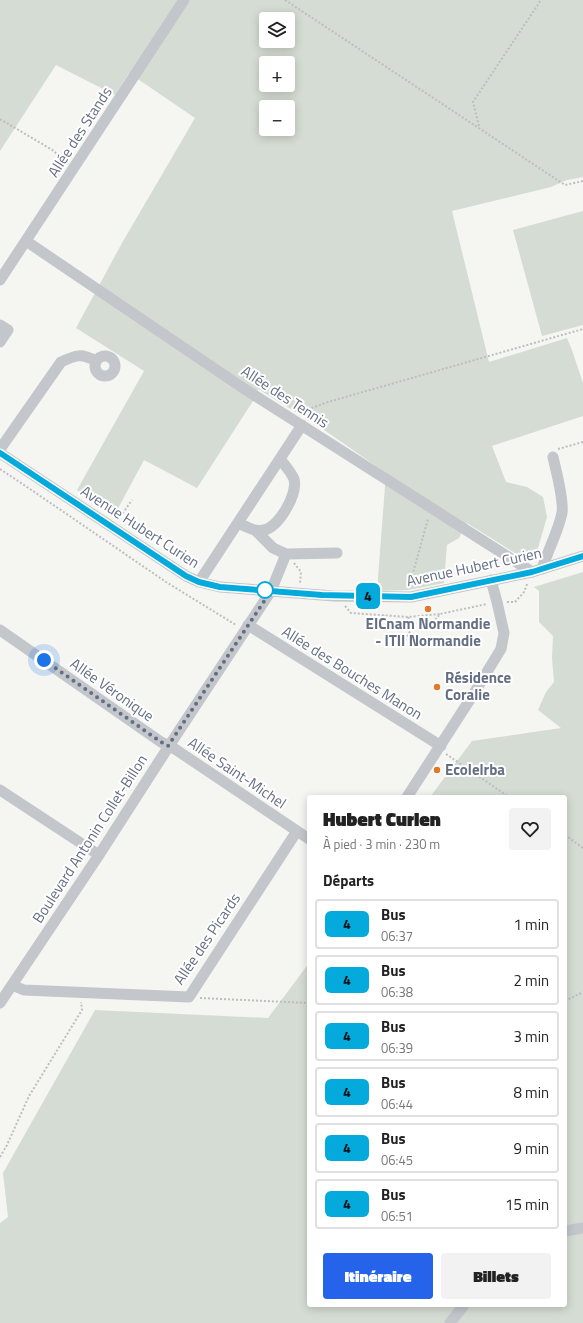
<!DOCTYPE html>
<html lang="fr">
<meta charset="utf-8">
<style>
:root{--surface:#fff;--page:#f2f2f2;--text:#222;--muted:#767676;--line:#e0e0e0;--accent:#2563eb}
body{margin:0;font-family:"Titillium Web",sans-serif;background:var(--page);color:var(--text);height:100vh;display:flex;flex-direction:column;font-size:15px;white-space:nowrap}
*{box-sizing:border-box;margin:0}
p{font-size:13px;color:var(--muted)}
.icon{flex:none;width:22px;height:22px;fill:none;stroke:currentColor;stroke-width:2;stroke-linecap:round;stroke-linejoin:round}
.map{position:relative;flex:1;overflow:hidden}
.details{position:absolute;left:307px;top:795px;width:260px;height:512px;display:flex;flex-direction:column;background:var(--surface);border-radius:4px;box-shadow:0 2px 10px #0003}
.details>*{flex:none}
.badge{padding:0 8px;border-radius:6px;font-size:14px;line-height:26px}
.controls{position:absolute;left:259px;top:12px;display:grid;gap:8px}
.controls a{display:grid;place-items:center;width:36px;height:36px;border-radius:4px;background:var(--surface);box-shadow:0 2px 10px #0003;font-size:20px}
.you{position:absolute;width:20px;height:20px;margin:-10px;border:3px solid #fff;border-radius:50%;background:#1a73e8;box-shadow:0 0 0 6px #1a73e833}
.map>.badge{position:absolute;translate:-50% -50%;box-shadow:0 0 0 2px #fff}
h2{padding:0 16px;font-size:15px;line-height:36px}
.round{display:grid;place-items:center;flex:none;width:42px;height:42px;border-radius:4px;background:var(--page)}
.headline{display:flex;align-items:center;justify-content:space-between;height:68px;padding:0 16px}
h1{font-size:19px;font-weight:800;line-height:30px}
.primary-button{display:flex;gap:8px;margin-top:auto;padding:8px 16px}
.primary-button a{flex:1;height:46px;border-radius:4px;background:var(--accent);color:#fff;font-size:16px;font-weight:800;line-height:46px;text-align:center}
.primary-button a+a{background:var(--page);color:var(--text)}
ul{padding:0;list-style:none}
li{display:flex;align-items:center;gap:12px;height:50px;margin:0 8px 6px;padding:0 8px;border:2px solid var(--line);border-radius:4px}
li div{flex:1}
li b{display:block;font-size:15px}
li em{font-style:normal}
li .badge{min-width:44px;font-weight:700;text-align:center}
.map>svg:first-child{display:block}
</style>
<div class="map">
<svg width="583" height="1323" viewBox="0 0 583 1323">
<rect width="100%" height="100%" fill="#f5f6f2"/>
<path fill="#d5dcd3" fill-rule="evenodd" d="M0,0H583V177L567,180L551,187L452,211L489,362L567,338L572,350L583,383V416L492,446L506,482L527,487L543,497L547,517L536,555L526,560L467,523L459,538L447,545L444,583L408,590L377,591L386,473L317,425L258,389L253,401L197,488L144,460L115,514L77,490L144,371L76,328L122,243L195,118L129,73L115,95L56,65L0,151ZM266,19H288V41H266ZM266,63H288V85H266ZM266,107H288V129H266Z
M583,211V325L542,336L513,230Z
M583,572V1323H0V1223L8,1217L3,1173L95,1010L268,1018L309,963V1305H565V797H430L472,741L561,728L538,710L546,692L554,682L552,658L553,636L539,622V591L534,587Z"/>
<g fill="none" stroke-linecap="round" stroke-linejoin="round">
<path stroke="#bdbec1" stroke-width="2" stroke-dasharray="2 2" stroke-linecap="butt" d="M285,0L565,185L583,181
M0,119L54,151L64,163
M479,126L473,102L541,0
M301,414L309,409L328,402L583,329
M558,449L583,442
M0,469L33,491L166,582L236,625
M118,520L132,500
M294,563L301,572L300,583
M409,587L428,519
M507,602H515L524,592L527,584
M345,606L351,613L408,617L440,614
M408,617L412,628
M374,630L384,615
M401,647L412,628L431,625L440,614L487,604
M446,754L509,797
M565,835L583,848
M200,998L309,1003
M565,1001L583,992
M0,1157L7,1145L29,1096L82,1010L81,1002"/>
<path stroke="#c3c6ca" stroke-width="11" d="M26,241L243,388L532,572
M0,280L184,0
M0,325L8,330L0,342
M95 366a10 10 0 1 1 20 0a10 10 0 1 1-20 0Z
M0,449L61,362C76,355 81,353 96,361
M0,453L186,576L199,582L220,587L334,596L411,597L532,572L583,556
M238,523C247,527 254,532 264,530C279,527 298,494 294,479C291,472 285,465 280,459
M256,531L273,548L286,554L337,553
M542,569C548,550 558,532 562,513C564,499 556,471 553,457
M199,582L302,425
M248,625L441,746
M0,630L161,742L175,749L309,839
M0,790L99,855
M407,797L471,698L501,649L504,633L497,602L491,580
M12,985L24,990L189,997L297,831
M0,1003L99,855L169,746L271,591L286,554
M565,1231L583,1228
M450,1323L464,1305"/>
</g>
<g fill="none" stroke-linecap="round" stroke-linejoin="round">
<defs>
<path id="line" d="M0,453L186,576L199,582L220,587L322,595L411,597L532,572L583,556"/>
</defs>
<use href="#line" stroke="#fff" stroke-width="9"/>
<use href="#line" stroke="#05aadd" stroke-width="6"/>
<path stroke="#656f83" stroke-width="4" stroke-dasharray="0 7.2" d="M44,660L161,742L168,746L271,591L265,590"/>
</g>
<circle fill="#fff" stroke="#05aadd" stroke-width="2" cx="265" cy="590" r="8"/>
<g fill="#e17a26" stroke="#fff" stroke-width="1.5">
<circle cx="428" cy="609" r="4"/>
<circle cx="437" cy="687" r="4"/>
<circle cx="437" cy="770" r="4"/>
</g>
<g text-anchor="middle" stroke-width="4" stroke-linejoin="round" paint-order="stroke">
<g font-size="15" fill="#656f83" stroke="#fff">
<text transform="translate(80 132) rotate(-57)" y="5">Allée des Stands</text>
<text transform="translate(285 397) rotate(33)" y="5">Allée des Tennis</text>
<text transform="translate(140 527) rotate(33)" y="5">Avenue Hubert Curien</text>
<text transform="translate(474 567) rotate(-12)" y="5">Avenue Hubert Curien</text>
<text transform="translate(352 673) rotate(32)" y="5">Allée des Bouches Manon</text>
<text transform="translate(112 690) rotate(35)" y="5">Allée Véronique</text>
<text transform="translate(237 773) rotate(34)" y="5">Allée Saint-Michel</text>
<text transform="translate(90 839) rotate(-57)" y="5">Boulevard Antonin Collet-Billon</text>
<text transform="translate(207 939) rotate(-56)" y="5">Allée des Picards</text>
</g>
<g font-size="15" font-weight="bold" fill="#656f83" stroke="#fff" text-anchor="start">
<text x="428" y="629" text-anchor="middle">EICnam Normandie<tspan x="428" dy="17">- ITII Normandie</tspan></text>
<text x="445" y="683">Résidence<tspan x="445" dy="17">Coralie</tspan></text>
<text x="445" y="775">Ecolelrba</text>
</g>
</g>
</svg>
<div class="controls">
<a><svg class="icon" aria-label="layers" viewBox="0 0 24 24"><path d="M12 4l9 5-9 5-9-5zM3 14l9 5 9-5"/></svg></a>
<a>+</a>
<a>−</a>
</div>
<div class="you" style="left:44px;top:660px"></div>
<b class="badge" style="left:368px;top:596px;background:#05aadd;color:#111">4</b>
<section class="details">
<div class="headline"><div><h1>Hubert Curien</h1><p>À pied · 3 min · 230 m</p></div><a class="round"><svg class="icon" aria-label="heart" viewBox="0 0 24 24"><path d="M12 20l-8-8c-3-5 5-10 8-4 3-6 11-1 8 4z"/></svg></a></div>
<h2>Départs</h2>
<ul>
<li><span class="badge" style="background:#05aadd;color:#111">4</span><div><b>Bus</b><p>06:37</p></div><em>1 min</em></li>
<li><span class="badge" style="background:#05aadd;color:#111">4</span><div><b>Bus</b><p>06:38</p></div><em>2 min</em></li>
<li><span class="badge" style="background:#05aadd;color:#111">4</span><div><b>Bus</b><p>06:39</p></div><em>3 min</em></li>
<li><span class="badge" style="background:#05aadd;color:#111">4</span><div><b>Bus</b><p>06:44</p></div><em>8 min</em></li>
<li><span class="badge" style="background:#05aadd;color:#111">4</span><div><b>Bus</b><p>06:45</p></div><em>9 min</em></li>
<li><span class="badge" style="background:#05aadd;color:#111">4</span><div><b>Bus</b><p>06:51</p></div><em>15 min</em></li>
</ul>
<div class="primary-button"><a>Itinéraire</a><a>Billets</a></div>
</section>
</div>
